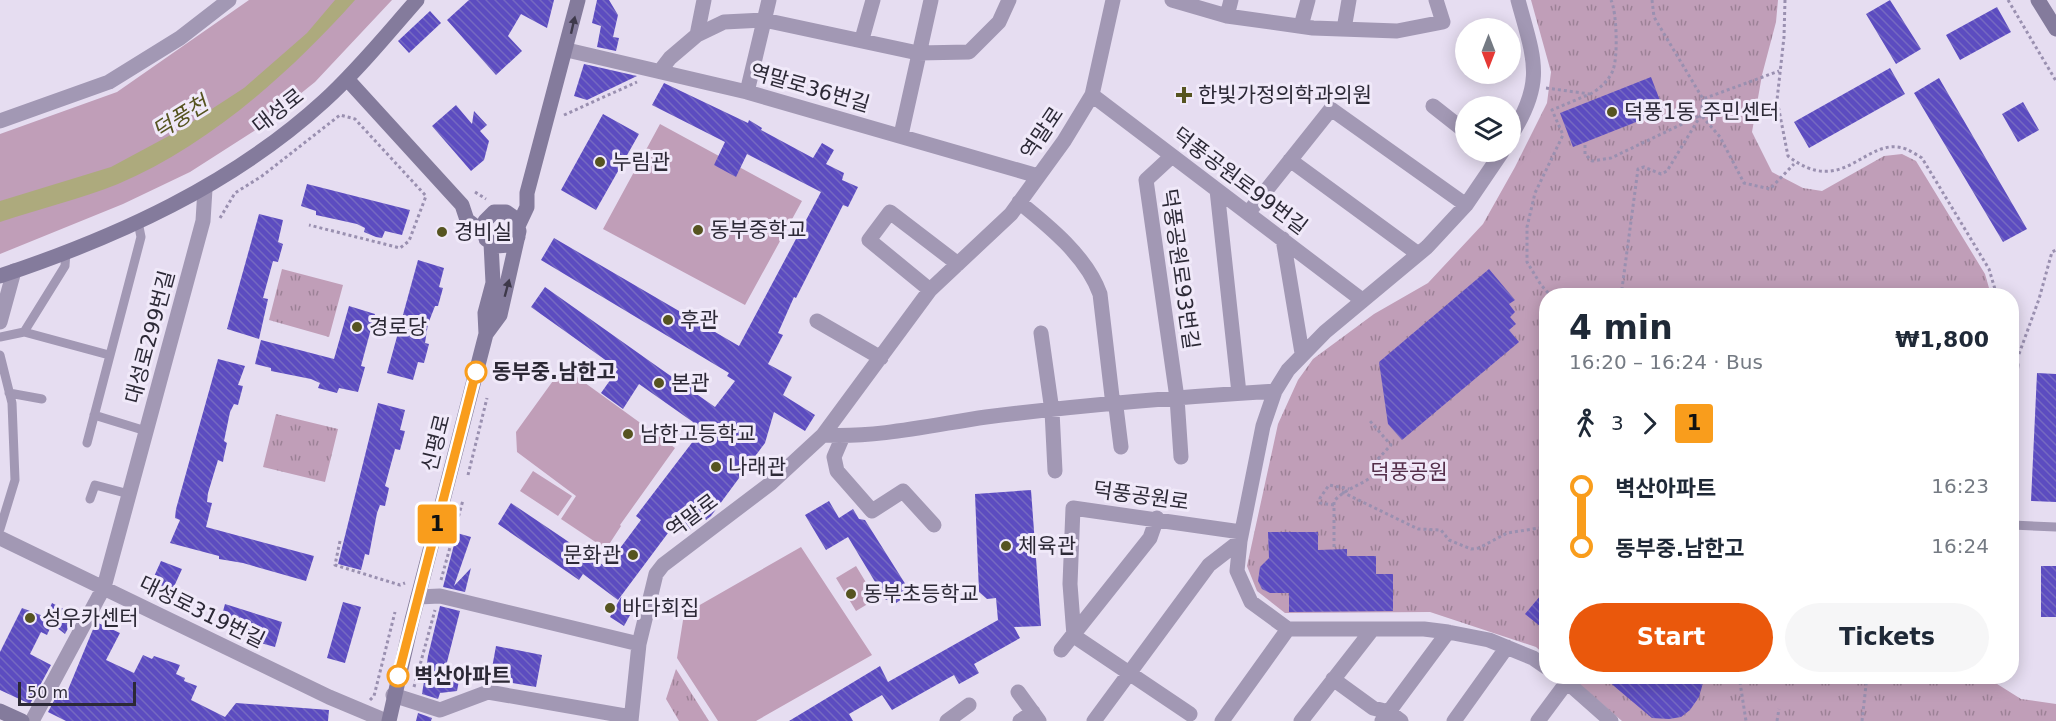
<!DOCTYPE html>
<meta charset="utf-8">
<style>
:root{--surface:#fff;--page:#f6f6f7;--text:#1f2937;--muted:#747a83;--accent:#ea580c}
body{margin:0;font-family:"DejaVu Sans","Noto Sans KR",sans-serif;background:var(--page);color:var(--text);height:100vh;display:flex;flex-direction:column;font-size:22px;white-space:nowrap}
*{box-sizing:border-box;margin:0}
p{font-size:20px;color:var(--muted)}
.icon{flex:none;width:33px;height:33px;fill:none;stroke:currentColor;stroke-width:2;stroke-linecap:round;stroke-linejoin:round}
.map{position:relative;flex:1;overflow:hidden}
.details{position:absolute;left:1539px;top:288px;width:480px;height:396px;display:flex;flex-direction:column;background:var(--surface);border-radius:24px;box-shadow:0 3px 15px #0003}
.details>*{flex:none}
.badge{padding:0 12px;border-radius:4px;font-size:21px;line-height:39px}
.needle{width:39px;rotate:180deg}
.buttons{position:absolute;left:1455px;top:18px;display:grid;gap:12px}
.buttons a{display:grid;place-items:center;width:66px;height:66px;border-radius:50%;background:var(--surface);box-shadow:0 3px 15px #0003;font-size:30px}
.scale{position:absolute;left:18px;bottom:15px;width:118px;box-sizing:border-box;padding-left:6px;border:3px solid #2c2936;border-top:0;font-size:16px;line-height:21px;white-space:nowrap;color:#2c2936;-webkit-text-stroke:4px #f0e9f9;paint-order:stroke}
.map>.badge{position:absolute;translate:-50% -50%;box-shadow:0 0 0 3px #fff}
.legs{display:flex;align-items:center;gap:9px;height:66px;padding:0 30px;font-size:20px}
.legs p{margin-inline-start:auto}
.head{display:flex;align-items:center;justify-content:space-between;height:102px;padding:0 30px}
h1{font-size:33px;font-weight:700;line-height:45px}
.action{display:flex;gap:12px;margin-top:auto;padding:12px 30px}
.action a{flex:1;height:69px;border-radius:36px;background:var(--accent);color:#fff;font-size:24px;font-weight:700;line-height:69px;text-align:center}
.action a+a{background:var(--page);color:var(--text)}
ul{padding:0 30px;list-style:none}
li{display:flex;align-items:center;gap:21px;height:60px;font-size:22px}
li i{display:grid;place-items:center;width:9px;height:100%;margin:0 8px;background:currentColor}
li i::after{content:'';width:15px;height:15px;margin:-8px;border:4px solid;border-radius:50%;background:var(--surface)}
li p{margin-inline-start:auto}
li:first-child i{background:linear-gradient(#0000 50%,currentColor 0)}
li:last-child i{background:linear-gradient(currentColor 50%,#0000 0)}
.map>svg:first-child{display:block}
</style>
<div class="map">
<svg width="2056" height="721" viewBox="0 0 2056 721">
<defs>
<pattern id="park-tufts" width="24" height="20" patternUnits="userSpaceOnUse" patternTransform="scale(1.5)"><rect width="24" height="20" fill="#c09eb8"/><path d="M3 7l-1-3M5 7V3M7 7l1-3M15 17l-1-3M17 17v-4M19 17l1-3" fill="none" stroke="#9c8196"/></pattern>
<pattern id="building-back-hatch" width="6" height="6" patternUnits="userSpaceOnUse" patternTransform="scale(1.5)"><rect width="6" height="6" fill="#5c4cc0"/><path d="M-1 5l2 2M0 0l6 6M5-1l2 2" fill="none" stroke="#7569c1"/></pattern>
</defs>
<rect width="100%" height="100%" fill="#e6ddf1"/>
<path fill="#c09eb8" d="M249,0H392L315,82L254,131L190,172L123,204L0,254V134L117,92Z
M660,124L802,201L745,305L603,229Z
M563,367L675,448L620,525L621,526L606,549L561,519L576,496L517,452L516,432Z
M533,471L572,496L558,516L520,491Z
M801,547L872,655L756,721H718L677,658L684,614Z
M856,566L876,599L856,611L836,578Z"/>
<path fill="url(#park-tufts)" d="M1531,0H1778L1776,22L1762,75L1752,132L1772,172L1803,188L1822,191L1884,156L1902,154L1916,161L1985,274L1991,295L1546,296V656L1536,647L1430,612L1285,613L1257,591L1247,566L1278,424L1298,380L1313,359L1374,314L1428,283L1483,224L1515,167L1547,103L1551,72Z
M282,269L343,285L329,337L269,320Z
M276,414L338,429L325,482L263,467Z
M676,669L709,721H679L666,699Z
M1571,677H1986L2021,699L2056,704V721H1622Z"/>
<path fill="#adaa7d" d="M335,0H355C291,72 208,146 118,184C80,199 39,209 0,222V201L111,167L178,131L244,88L307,33Z"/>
<path fill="url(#building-back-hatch)" d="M469,0H554L547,28L521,14L508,36L522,51L496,75L447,20Z
M597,0H609L618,15L613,37L619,38L616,51L597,47L601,26L592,23Z
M1890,0L1921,49L1896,64L1866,14Z
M1997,7L2011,32L1960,60L1946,35Z
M430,11L441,23L409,53L398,41Z
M584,64L593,66L637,76L587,100L574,96Z
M1890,68L1905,94L1809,148L1794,122Z
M1651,77L1664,111L1573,147L1560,113Z
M1939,78L2027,229L2003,242L1914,93Z
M664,83L748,123L749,120L762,128L761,130L813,158L822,143L834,150L826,164L844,173L842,180L858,187L848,207L843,205L796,298L794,297L778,333L783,335L768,364L792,377L783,395L815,415L805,431L774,412L765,443L711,516L706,520L699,515L688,533L674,525L618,600L583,574L579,580L498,524L511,503L606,567L641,520L636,516L694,440L698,431L691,426L693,422L639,384L623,409L601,393L618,369L531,307L545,287L682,384L687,379L699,387L695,393L715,407L735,381L727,376L729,373L541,260L554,238L739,346L821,192L747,154L736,177L714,165L725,142L652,105Z
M2023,102L2039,130L2018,142L2002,114Z
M456,105L472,124L474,111L487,125L480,131L489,141L484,160L471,171L432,126Z
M603,114L639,134L596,210L561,190Z
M307,184L410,210L402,235L385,231L382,238L376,237L364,232L365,228L357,224L316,215V211L301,206Z
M259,214L283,220L278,242L283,244L278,262L273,261L263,298L268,299L259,339L227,329Z
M418,260L444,268L439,287L443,288L438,306H435L428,324L425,343L429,344L424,363L418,362L413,380L387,373Z
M1489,269L1515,300L1509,304L1515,312L1510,317L1516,324L1509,330L1519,342L1402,440L1388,424L1379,362Z
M349,306L375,314L361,366L365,367L358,392L339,388L337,393L318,388L320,383L311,379L271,371V368L255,364L261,340L334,359Z
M218,359L245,366L238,385L243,386L238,405L234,404L230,412L224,441L227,443L224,456L223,462L218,460L208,493L207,502L212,503L206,527L314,556L306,581L243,563L219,559V556L170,543L180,520L175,518L176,509Z
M2037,373L2056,374V502L2031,501Z
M378,403L405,410L400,430L405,431L400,450L395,449L385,486L389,488L385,506L380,505L377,513L369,555L365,554L361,570L338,564Z
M1031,490L1041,626L1014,627L1020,638L974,664L979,673L959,684L954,675L892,710L882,695L849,714L853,721H789L880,666L888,682L998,620L996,598L987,599L979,592L975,494Z
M829,501L839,518L853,509L859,519L865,520L911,593L896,603L892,597L886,600L848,537L826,550L805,515Z
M1268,532H1318V550L1347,549V556H1376V574H1393V611L1289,612V593H1270L1262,589L1258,581L1260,567L1269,558Z
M457,533L471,537L454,586L471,568L465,592L443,587Z
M161,561L182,569L172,591L152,581Z
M2041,566H2056V617H2041Z
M1546,589V631L1525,614Z
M621,597L635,606L624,626L610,617Z
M343,602L361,607L345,663L327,658Z
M52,603L75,615L65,634L52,624L47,635L41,632L30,654L51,665L30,704L0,690V652L22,608L46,617Z
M225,604L282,622L275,647L257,642L258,639L243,634L244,631L220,622Z
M440,606L460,611L445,670L460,675L457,691L440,693L438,699L422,694L428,656Z
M96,622L120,633L106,660L134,673L143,655L152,659L154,656L180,665L176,674L185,678L184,681L197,686L191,700L225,717L236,703L329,710L328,721H66L48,712L58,693L65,697Z
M496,646L542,655L536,687L490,679Z
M1602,676H1705L1699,697L1690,710L1681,717L1669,719L1652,718Z
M418,713L432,718L431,721H416Z"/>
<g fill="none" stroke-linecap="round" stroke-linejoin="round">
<path stroke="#9a90b0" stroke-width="3" stroke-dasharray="3 3" stroke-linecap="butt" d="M1652,0L1654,17L1703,99L1779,71
M1785,0L1784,37L1777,100L1788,156C1844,200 1866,134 1906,149C1911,151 1917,155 1922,158L1989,269L1997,296
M2008,0L2056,81
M1546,88L1590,94L1552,110L1563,135L1535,193L1527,227V262L1541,285L1551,296
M1590,94C1599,90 1610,79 1613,70C1618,57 1617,13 1611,0
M1703,99L1701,115L1720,137L1744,183L1770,189L1794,164
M564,115L637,82
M1585,145V154L1592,161L1611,158L1699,116
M475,192L486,199
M220,218L235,193L262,176L340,115L355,119L426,196L409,241L400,248L309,225
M1621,296L1638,169L1644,167L1661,174L1667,171L1701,115
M2012,344L2014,354
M2019,354L2039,299L2052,252L2056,250
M468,475L487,398
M1342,492L1418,529L1441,530L1449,540L1471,549L1479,548L1507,533L1546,527
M1334,505L1320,503V498L1329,485L1349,489
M340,541L335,565L400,585L405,583
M1334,547V501C1348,486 1368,484 1380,469L1376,461L1391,445L1370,421
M441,580L463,500
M1739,676L1746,721
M414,687L435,610
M370,700L374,696L395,612
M1777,721L1779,709
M1862,721L1867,676"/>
<path stroke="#a298b4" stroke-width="9" d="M24,332L65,266L66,251
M0,337L24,332L109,355
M0,355L12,403L15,480L0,529
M2012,388L2015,365
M9,393L42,399
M94,415L146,431
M87,443L141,237L138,222
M90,499L95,485L129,494
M2012,525L2056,527"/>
<path stroke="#a298b4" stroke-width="15" d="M1172,0L1227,16L1313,28L1397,31L1443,22L1436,0
M1227,16L1231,0
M1301,26L1308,0
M1344,29L1349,0
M697,35L704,0
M862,39L873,0
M567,50L747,92L1038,176
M660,71L670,58L697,35L724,22L764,20L918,53L969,52L999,22L1009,0
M747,92L769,0
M1092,95L1362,300
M1433,106L1466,132
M0,121L109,82L180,38L229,0
M901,135L931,0
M1510,137C1546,81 1534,59 1518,0
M1502,152L1466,205L1427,247L1325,332L1288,370L1275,391L1263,426L1240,541L1237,571L1251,602L1288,629H1424L1448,632L1489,640L1533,658L1546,667
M1172,156L1146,180L1177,398L1181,457
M1290,160L1417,253
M1217,190L1239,393
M1019,202C1049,226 1087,257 1100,294L1113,405L1116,407L1121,447
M1248,213L1331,109L1466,205
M1283,239L1302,353
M930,290L869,240L890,212L958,264
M817,321L881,358
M0,322L14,271
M1041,333L1052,411L1055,471
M823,435C878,438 932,425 986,417C1081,405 1179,397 1275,391
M843,436L834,457L837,471L872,511L903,491L934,525
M0,538L329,697L386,721
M418,597L440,596L639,644
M1074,636L1070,584L1073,508L1241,532
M1074,636L1190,714
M1061,650L1150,538L1157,518
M1560,676L1611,721
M1333,679L1373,708L1389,712L1401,721
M1018,692L1039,721
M393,695L440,710L488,692L631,717
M32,721L104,587L203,221L205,189
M631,721L639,644L656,574L663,565L771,483L823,435L930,290L1011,214L1064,141L1092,95L1113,0
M947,721L969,705
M1020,721L1033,712
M1094,721L1209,565L1240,541
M1222,721L1288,629
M1301,721L1372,630
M1382,721L1448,632
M1454,721L1507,647
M1538,721L1567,682"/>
<path stroke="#847b9c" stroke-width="15" d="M2038,0L2056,29
M347,79L462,205L467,220L484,233
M519,224L527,207V193L578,0
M0,276C117,237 232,185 324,101C358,70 387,34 417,0
M486,334L500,315L519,231L516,219L506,212H494L485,221L486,239L496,246L509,245L518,237
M0,711L22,721
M389,721L412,620L486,334L485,313L493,283L491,243"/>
</g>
<defs><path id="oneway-solid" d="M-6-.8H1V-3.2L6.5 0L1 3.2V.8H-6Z" transform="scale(1.5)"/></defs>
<g fill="#3e394a">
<use href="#oneway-solid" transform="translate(573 25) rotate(-77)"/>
<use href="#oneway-solid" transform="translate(507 288) rotate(-75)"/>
</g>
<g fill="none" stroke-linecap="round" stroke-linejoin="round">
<defs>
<path id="line-1" d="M398,676L476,372"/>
</defs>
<use href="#line-1" stroke="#fff" stroke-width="14"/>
<use href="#line-1" stroke="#f99d1c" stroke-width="9"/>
</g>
<g fill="#565420" stroke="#f0e9f9" stroke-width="2">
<path d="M1181 86h6v6h6v6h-6v6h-6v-6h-6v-6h6z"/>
<circle cx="1612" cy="112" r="6"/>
<circle cx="600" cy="162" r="6"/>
<circle cx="698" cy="230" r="6"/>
<circle cx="442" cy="232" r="6"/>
<circle cx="668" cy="320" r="6"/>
<circle cx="357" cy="327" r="6"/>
<circle cx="659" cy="383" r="6"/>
<circle cx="628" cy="434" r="6"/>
<circle cx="716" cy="467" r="6"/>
<circle cx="1006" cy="546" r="6"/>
<circle cx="633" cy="555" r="6"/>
<circle cx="851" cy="594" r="6"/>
<circle cx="610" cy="608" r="6"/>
<circle cx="30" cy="618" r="6"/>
</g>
<g fill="#fff" stroke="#f99d1c" stroke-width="3">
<circle cx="476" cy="372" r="10"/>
<circle cx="398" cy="676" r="10"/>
</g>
<g text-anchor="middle" stroke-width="6" stroke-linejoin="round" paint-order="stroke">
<g font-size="21" fill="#2c2936" stroke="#f0e9f9">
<text transform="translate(810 88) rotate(16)" y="7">역말로36번길</text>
<text transform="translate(278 111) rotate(-38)" y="7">대성로</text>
<text transform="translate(1042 133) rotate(-56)" y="7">역말로</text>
<text transform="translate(1240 181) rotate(37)" y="7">덕풍공원로99번길</text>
<text transform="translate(1180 269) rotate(82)" y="7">덕풍공원로93번길</text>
<text transform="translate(150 337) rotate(-75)" y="7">대성로299번길</text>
<text transform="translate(436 443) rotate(-76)" y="7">신평로</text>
<text transform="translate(1141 496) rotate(8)" y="7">덕풍공원로</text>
<text transform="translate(692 516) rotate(-37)" y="7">역말로</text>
<text transform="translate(202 612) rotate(26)" y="7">대성로319번길</text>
</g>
<g font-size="21" fill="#2c2936" stroke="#f0e9f9" text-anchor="start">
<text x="1198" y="102">한빛가정의학과의원</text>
<text x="1624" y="119">덕풍1동 주민센터</text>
<text x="612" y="169">누림관</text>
<text x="710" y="237">동부중학교</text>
<text x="454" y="239">경비실</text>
<text x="680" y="327">후관</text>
<text x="369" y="334">경로당</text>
<text x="671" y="390">본관</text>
<text x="640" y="441">남한고등학교</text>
<text x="728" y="474">나래관</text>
<text x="1018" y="553">체육관</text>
<text x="621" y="562" text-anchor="end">문화관</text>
<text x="863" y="601">동부초등학교</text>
<text x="622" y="615">바다회집</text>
<text x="42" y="625">성우카센터</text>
</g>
<g font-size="21" font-weight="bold" fill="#2c2936" stroke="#f0e9f9" text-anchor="start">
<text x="492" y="379">동부중.남한고</text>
<text x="414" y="683">벽산아파트</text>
</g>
<g font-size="21" fill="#542e4a" stroke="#f0e9f9">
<text x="1409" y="479">덕풍공원</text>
</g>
<g font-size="22" font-style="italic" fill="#565420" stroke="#f0e9f9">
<text transform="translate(180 117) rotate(-32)" y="8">덕풍천</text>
</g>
</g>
</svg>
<div class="buttons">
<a><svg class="needle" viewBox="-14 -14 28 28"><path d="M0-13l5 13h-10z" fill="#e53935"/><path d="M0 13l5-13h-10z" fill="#747a83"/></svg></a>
<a><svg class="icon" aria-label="layers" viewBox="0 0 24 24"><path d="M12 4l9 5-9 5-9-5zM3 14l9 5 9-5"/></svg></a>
</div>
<div class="scale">50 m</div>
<b class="badge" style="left:437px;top:524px;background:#f99d1c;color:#111">1</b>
<section class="details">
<div class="head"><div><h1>4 min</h1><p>16:20 – 16:24 · Bus</p></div><b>₩1,800</b></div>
<div class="legs"><svg class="icon" aria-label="walk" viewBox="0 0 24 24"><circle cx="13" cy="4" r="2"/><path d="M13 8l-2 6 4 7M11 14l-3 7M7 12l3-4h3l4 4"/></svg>3<svg class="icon" aria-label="forward" viewBox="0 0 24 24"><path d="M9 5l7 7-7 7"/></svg><b class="badge" style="background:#f99d1c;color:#111">1</b></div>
<ul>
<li><i style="color:#f99d1c"></i><b>벽산아파트</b><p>16:23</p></li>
<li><i style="color:#f99d1c"></i><b>동부중.남한고</b><p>16:24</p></li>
</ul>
<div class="action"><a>Start</a><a>Tickets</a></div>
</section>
</div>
